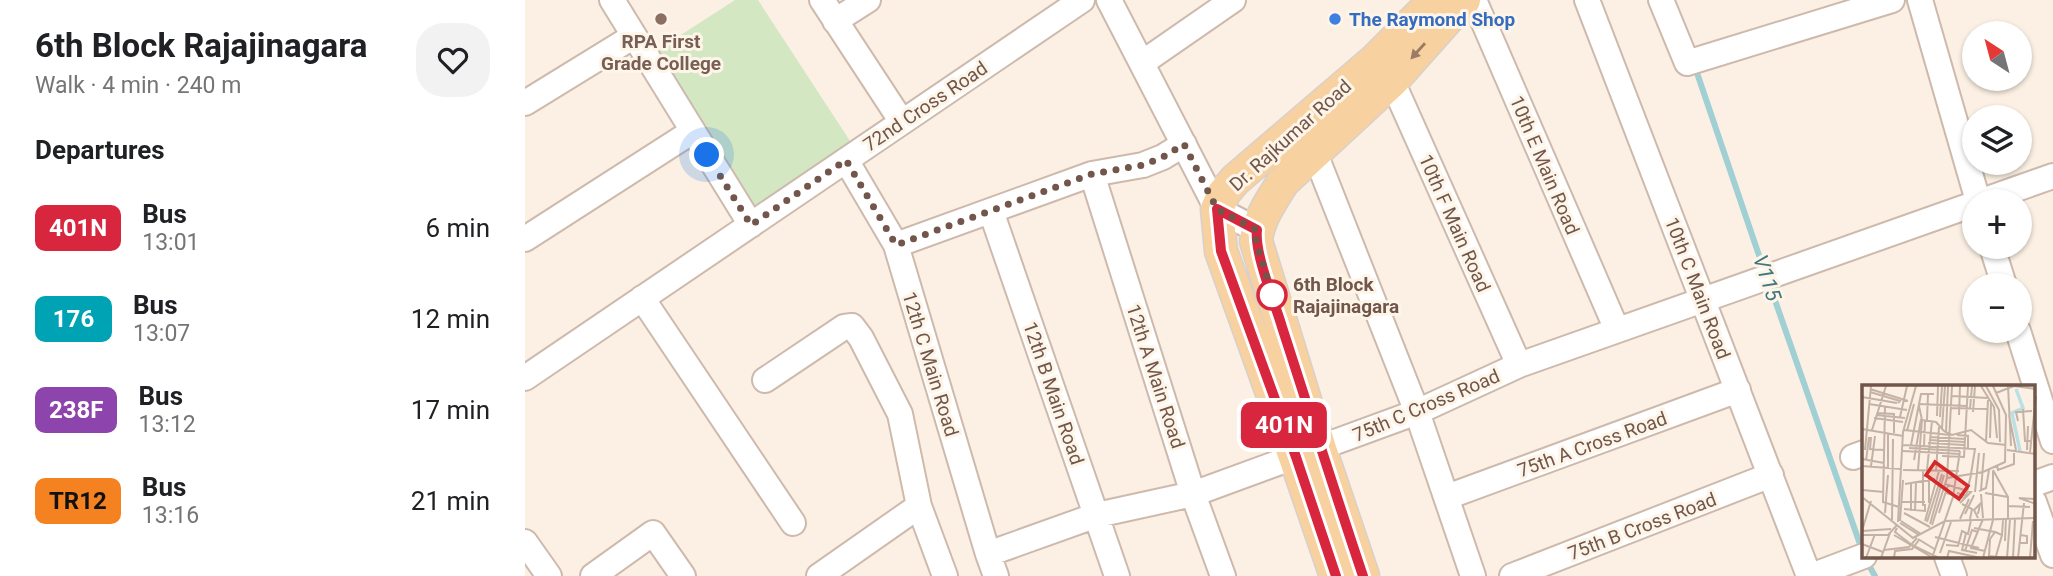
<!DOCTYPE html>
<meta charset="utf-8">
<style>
:root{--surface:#fff;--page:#f2f2f2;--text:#202124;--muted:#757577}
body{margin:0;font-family:Roboto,sans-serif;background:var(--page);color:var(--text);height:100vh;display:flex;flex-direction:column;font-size:26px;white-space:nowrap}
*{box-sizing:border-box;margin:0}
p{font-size:23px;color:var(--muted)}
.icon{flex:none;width:38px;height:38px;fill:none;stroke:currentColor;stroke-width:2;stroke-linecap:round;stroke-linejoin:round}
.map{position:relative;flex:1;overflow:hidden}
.side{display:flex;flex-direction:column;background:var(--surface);width:525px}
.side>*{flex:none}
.badge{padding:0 14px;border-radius:10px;font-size:24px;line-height:46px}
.needle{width:46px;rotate:324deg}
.buttons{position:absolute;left:1437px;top:21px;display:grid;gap:14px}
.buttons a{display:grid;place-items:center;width:70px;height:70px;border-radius:50%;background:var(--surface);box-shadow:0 2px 5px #0004;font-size:35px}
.you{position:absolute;width:35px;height:35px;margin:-18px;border:5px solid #fff;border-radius:50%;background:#1a73e8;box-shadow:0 0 0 10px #1a73e833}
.map>.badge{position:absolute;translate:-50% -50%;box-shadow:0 0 0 4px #fff}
h2{padding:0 35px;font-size:26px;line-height:63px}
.round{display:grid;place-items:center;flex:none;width:74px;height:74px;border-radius:28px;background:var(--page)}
.headline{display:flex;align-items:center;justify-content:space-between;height:119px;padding:0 35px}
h1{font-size:33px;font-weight:700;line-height:52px}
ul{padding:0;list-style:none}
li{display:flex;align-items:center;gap:21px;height:91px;padding:0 35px}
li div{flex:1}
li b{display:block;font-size:26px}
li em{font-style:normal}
li .badge{min-width:77px;font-weight:700;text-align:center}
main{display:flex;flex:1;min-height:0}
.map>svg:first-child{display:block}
</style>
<main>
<section class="side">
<div class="headline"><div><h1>6th Block Rajajinagara</h1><p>Walk · 4 min · 240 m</p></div><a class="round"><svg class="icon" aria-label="heart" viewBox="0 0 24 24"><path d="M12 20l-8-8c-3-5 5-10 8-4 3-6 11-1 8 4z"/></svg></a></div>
<h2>Departures</h2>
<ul>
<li><span class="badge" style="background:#d7263d;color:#fff">401N</span><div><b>Bus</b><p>13:01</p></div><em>6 min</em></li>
<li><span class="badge" style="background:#00a3b4;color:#fff">176</span><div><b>Bus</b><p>13:07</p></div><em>12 min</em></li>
<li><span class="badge" style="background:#8e44ad;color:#fff">238F</span><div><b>Bus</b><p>13:12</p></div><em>17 min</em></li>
<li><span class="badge" style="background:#f58220;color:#111">TR12</span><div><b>Bus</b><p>13:16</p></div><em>21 min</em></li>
</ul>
</section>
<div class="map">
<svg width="1528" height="576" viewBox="0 0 1528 576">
<rect width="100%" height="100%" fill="#fbf0e3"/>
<path fill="#d4e7c3" d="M210,0H233L329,147L230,211L128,53Z"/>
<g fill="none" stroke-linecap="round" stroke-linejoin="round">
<path stroke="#a0cfd4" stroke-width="6" d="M1170,67L1240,273
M1244,283L1337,550
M1342,562L1350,576"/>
<defs>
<path id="minor" d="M87,0L226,225
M297,0L377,122
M584,0L692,209L732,230
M949,0L1092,330
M1062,0L1284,576
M1136,0L1162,63L1367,0
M1395,0L1453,201
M310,21L343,0
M617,63L708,0
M867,81L994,365
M0,103L109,36
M789,151L892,412L948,576
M321,160L371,245L463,554L471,576
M567,174L668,494L698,576
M1457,201L1528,176
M466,211L592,576
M0,239L168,131
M371,245L567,174L618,165L638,157L659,144
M1467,247L1479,285
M117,298L268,523
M1493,331L1528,441
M0,378L557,0
M240,380L319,327L327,326L336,338L375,414L394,506L420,576
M1328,457L1339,453
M1509,484L1528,477
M922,497L1213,390
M1509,502L1528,555
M0,542L24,576
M463,554L572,515L668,494L892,412L994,365L1449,204
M1422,557L1429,576
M68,576L128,533L158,576
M294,576L394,506
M987,576L1246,475
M1286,576L1339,556"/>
<path id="major" d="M811,576L770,457L696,251L692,209L699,193L710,180L849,61L910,0
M838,576L795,449L731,241C733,219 747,200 758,182L867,81L939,0"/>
</defs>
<use href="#minor" stroke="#cebaad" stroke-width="28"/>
<use href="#major" stroke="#d8d0cd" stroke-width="35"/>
<use href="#minor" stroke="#fff" stroke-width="24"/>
<use href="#major" stroke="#f7d19f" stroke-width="32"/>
</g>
<defs><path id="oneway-solid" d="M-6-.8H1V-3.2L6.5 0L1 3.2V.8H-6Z" transform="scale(1.75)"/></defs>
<use fill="#9a7b64" href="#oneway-solid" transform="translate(893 51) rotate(132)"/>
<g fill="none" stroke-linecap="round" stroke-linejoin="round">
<defs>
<path id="line" d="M811,576L771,457L696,251L692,209L732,230C729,253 750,303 757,327C784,410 810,493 838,576"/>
</defs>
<use href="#line" stroke="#fff" stroke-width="16"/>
<use href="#line" stroke="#d7263d" stroke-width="10"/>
<path stroke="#72564b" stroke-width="7" stroke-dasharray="0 12.6" d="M182,155L226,225L321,160L371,245L567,174L618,165L638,157L659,144L692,209L732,230L731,241L747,295"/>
</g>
<circle fill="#8d6e63" stroke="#fef5e9" stroke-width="2.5" cx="136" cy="19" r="7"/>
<circle fill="#3f7fe0" stroke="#fef5e9" stroke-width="2.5" cx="810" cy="19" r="7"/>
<circle fill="#fff" stroke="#d7263d" stroke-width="3.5" cx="747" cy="295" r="14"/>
<g text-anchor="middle" stroke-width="6" stroke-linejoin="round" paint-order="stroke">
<g font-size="19" font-weight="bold" fill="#366cbe" stroke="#fef5e9" text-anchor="start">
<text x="824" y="26">The Raymond Shop</text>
</g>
<g font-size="19" font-weight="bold" fill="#785e54" stroke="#fef5e9">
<text x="136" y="48">RPA First<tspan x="136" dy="22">Grade College</tspan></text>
</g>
<g font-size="19" fill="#72564b" stroke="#fef5e9">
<text transform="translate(400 106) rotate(-34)" y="7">72nd Cross Road</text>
<text transform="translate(765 135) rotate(-42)" y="7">Dr. Rajkumar Road</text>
<text transform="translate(1020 165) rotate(67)" y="7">10th E Main Road</text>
<text transform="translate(930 223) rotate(66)" y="7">10th F Main Road</text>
<text transform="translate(1173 288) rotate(69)" y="7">10th C Main Road</text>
<text transform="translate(406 364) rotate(73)" y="7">12th C Main Road</text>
<text transform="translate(631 376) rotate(72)" y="7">12th A Main Road</text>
<text transform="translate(529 393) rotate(71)" y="7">12th B Main Road</text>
<text transform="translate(901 405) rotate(-23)" y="7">75th C Cross Road</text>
<text transform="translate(1067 444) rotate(-20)" y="7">75th A Cross Road</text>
<text transform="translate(1117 526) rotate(-21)" y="7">75th B Cross Road</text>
</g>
<g font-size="19" font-weight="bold" fill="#72564b" stroke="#fef5e9" text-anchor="start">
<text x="768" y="291">6th Block<tspan x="768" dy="22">Rajajinagara</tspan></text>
</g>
<g font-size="21" font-style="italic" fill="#43777d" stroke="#fef5e9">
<text transform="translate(1242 278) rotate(71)" y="7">V115</text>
</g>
</g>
<g transform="translate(1337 385)">
<rect width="173" height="173" fill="#fbf0e3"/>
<path fill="none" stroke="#b9e0e3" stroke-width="3.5" d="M154,4L161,23L150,28L158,66"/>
<path fill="none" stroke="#c4b2a6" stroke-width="2" d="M119,1L132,22L135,53M124,1L137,25L138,57M146,1L149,61M8,4L46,16M8,7L38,16L36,18M134,8L152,1L174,4M90,11L126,13M0,12L35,18M7,19L45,25M56,19L105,21M57,21L60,35L74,37L82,46M23,22L21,117L37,122M89,23L126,24M108,24L110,1M161,24L163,56H169M111,27L113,1M15,28L32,29V48M14,30L43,33M97,30L98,1M147,30L154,65M75,31L76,1M38,32L45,1M78,32L80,1M12,33L41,37M65,35L66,9M156,36L154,27L170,26M80,43L83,1M0,44L41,51M10,45L24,1M42,45L88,50M45,46L52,19M82,46L90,50L109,45L126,58L144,60M84,47L86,1M95,50L106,51V63M9,52L8,64L22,65M68,52L103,54M128,53L129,18M67,55L103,57M124,56L126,15M66,58L102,60M41,60L113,64L109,89M49,60L59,9H72M62,61L63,36M47,63L98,66M3,65L9,1M145,65L174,69M165,65L166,41M41,66L98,69M168,67L174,11M80,71L102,72L106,1M0,74L22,78M52,75L59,34M4,76L7,52M0,81L39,84M9,81L13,51M135,81L136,85L152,79V68M26,83V48M41,85L97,86M56,85L60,35M65,85L70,36M131,85L146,112V133M61,86V120H64M74,86L77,42M61,91H67V118M85,93L90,1M43,99L73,94M83,99L109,107L103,113M0,105L22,107M119,105L122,68M117,106L124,103L127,85M113,107L117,68M84,108L103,113L98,118M95,108L104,111L109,90M123,108L146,112M119,109L121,133M0,112L51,153L83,136L174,133M174,114L157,113L174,119M40,117H63M100,119L110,124L108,134M146,121L168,122M42,124L63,126V120M49,126V98M53,126L54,98M23,128L26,90M42,128L68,142M77,128L86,100M103,129L112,110M116,129L118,119L112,125L116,133M98,134L107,114M121,134L109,163L123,166M30,135L31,54M38,136L41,95M39,136L59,149M63,136L77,86M36,137L41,47L54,1M65,137L80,89M38,138L57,150M68,139L82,90M70,140L85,93L121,87L143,77L144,30L131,1M35,143L33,147L50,160L77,173M112,143L133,147L128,154M0,146L29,144M0,146L9,116M133,147L140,150L141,135M104,148L100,165L115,168M0,150H26L35,140M32,150L71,173M73,152L117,163M56,154L74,165M128,154L127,171L144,173M143,156L144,133M158,158H165V151L158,150M0,159L21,167M84,160L96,161L100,146L106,149L109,135M22,165L47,162L55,153M103,166L110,145L116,147M78,168L89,137M134,171L140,150M4,173L13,149M19,173L28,148M32,173L33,166L50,164L57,155M70,173L91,112L98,66M85,173L87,166L119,173M121,173L131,135V86M145,173L148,134M151,173L153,134M156,173L162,118M168,173L171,136"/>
<path fill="#d62828" fill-opacity="0.15" stroke="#d62828" stroke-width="3.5" d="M73,77L106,101L97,114L64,90Z"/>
<rect width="173" height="173" fill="none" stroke="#72564b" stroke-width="3.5"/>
</g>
</svg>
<div class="buttons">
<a><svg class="needle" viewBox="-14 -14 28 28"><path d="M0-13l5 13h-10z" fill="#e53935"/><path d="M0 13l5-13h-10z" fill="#757577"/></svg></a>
<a><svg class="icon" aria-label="layers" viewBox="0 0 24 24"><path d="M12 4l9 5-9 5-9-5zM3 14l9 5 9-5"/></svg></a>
<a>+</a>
<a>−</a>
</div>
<div class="you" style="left:182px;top:155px"></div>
<b class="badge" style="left:759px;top:425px;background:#d7263d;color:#fff">401N</b>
</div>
</main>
